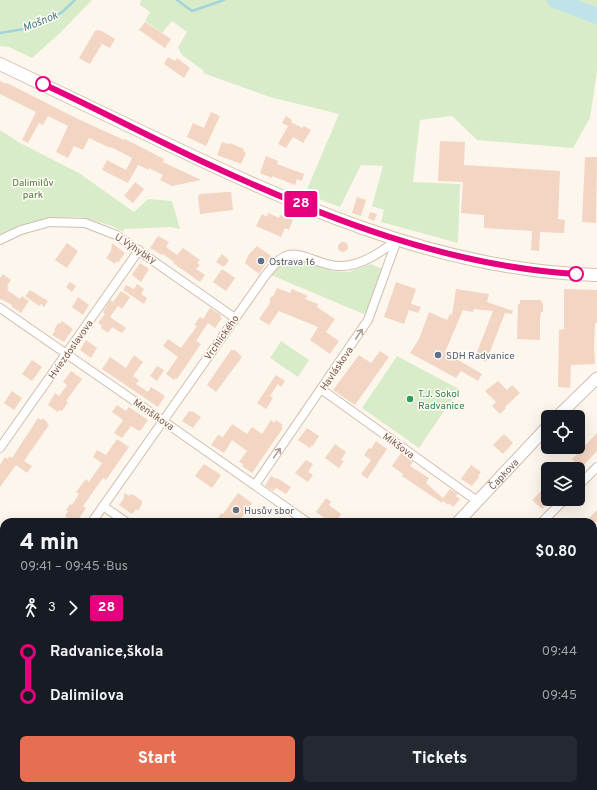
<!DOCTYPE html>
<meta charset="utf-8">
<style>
:root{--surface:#171b24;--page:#242831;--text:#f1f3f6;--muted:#9ea1a6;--accent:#e76f51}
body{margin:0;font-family:Overpass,sans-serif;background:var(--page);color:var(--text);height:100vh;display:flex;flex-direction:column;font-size:15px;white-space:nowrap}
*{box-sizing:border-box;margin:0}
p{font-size:13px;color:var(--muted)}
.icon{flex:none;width:22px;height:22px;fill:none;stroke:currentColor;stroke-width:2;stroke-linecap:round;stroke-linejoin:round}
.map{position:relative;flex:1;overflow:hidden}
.panel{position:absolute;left:0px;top:518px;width:597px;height:272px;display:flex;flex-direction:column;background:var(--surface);border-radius:12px 12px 0 0;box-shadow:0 4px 16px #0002}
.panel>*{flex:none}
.badge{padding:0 8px;border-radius:3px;font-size:14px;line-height:26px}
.controls{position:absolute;left:541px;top:410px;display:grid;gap:8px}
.controls a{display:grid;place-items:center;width:44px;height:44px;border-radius:6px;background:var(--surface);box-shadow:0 4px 16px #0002;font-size:20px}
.map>.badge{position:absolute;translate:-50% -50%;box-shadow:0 0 0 2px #fff}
.legs{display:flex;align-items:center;gap:6px;height:44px;padding:0 20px;font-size:13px}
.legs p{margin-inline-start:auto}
.head{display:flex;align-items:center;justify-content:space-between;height:68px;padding:0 20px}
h1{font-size:22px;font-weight:800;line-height:30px}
.button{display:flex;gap:8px;margin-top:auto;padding:8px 20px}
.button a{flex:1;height:46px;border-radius:6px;background:var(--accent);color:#fff;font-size:16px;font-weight:800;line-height:46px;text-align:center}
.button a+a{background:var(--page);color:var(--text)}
ul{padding:0 20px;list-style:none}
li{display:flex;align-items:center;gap:14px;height:44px;font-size:15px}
li i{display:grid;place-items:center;width:6px;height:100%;margin:0 5px;background:currentColor}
li i::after{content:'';width:10px;height:10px;margin:-5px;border:3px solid;border-radius:50%;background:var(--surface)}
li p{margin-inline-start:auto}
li:first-child i{background:linear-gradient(#0000 50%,currentColor 0)}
li:last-child i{background:linear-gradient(currentColor 50%,#0000 0)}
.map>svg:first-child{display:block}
</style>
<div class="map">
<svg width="597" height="790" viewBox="0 0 597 790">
<rect width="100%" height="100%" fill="#fdf6ec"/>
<path fill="#d8ecc9" d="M0,0H92L60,33L32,58L9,47L0,46Z
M141,0H597V71L590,118L573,148L477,140L452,116L420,120L413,182L460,184L458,243L381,222L384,210L372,206L383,166L361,165L340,207L305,194L339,114L270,97L203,73L204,71L182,55L178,47L187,32L172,21L162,33L145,21L150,12L140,5Z
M0,130L20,143L79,173L134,212L148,199L172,201L180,229L170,227L124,229L123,232L112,226L80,217L46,219L19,226L0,235Z
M297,259L332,271L349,272L370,264L383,269L366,315L271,275C279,264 284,261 297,259Z
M281,341L309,360L298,377L270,358Z
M397,356L459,389L419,448L362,408Z
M597,618V790H462L465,786H593V622Z
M410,786H435L432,790H407Z"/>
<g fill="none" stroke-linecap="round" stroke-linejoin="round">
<path stroke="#a5d3da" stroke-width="2.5" d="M177,0L192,11L224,0
M0,33L24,29L61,13L75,0"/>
<path stroke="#bfe3e8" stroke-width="16" d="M555,0L597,16"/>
</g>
<path fill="#f3d5c3" d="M145,22L171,39L165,48L139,30Z
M97,30L102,31L115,39L110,48L102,44L90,64L79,58L95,31Z
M168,57L175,61L177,58L190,68L184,78L164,64Z
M0,81L6,84L7,83L78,119L124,140L125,139L164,159L163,162L201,180L172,186L160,180L163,175L149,168V170L138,165L128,183L102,170L107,160L126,170L132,158L111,147L110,148L89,138L83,150L74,146L68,158L56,152L68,126L48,116L43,125L39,123L28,143L22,140L36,112L0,94Z
M211,112L220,116L206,146L187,137L193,123L204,128Z
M286,116L292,120L291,122L302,128L304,126L311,130L303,143L293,137L286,148L278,144L288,126L282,123Z
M440,141L465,142L464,165L560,171L558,219L565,220L564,233L540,232L539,251L531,250L532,231L484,228V215L461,213L463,182L438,181Z
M222,142L229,144L230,143L244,149L243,151L246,153L241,164L217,155Z
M266,156L278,161L277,164L304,174L302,181L297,179L295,185L272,176V178L260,173Z
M585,157H597L596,223L582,222Z
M135,182L144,189L133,203L124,196Z
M226,192H231L233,210L200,214L198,197L200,194Z
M357,197L366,200L361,216L352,213Z
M370,212L377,214L374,221L368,218Z
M268,213L279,218L280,215L293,220L289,230L285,228L281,237L256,226L262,214L267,217Z
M158,236L169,242L166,247L177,255L183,248L200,260L197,263L200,265L196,269L205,275L200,282L173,263L174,262L163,254L162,255L150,248Z
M338 247a5 5 0 1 1 10 0a5 5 0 1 1-10 0Z
M67,243L78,251L67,268L55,260Z
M112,243L125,253L118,263L117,261L115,264L106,258L111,251Z
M257,246L271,256L259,274L245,263L249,254Z
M222,254L229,260L224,267L216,262Z
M140,263L149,269L141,282L132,275Z
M222,269L235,278L226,291L213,282Z
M3,274L11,280L7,286L9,288L7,290L20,299L22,296L29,301L21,313L11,306L12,305L1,299L0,300V278Z
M70,282L76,286L72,292L66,287Z
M396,282L416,289L411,304L421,307L418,313L409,310L404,324L384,317Z
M137,284L144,289L141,294L147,298L144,304L123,290L126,285L134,289Z
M277,288L290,293L292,289L308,296L305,299L318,304L317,307L335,319L326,332L339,341L330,354L310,340L318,327L279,311L269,325L259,319L270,303V298L274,295Z
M456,289L489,294L487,302L513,311L512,314L505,313L486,362L475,357L493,311L474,309L473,312L463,310L445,352L482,374L478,381L461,371L456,378L410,353L419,339L429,312L447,320L450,314L452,315Z
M564,289L597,290V323H595L594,346L595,364L571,365L570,388L558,387L559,330L564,329Z
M30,290L48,301L44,307L41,304L39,306L25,296Z
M121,291L130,297L122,309L118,306L110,317L126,328L122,333L112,327L108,333L101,328L102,326L98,323L105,314L103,312L110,300L113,302Z
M78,297L89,305L83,315L72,307Z
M520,300H540L543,303V312H541L540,319V340L517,339L518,304H520Z
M210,308L221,315L220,317L222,318L215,328L208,323L196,341L201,344L177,379L175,378L174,380L166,374L178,357L163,346L168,339L181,348L197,326L194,325L200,317L203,319Z
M62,321L73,329L64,342L52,335L55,331L54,330L58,323L60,324Z
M86,340L97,348L91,358L80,350Z
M231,350H235L242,357L216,392L207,385Z
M380,351L389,357L355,405L333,390L359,355L371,363Z
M134,355L143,362L133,376L139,380L136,384L148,392L151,387L165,396L158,407L102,369L110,357L126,368Z
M32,360L42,367L32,381L22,374Z
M157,366L164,370L157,381L150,376Z
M71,371L82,379L66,401L68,402L62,411L59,410L58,412L48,405L55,393L59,396L67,385L63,382Z
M276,375L285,381L281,387L278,384L270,396L273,398L266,409L257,403Z
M498,381L507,390L512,385L520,393L505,407L506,408L500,414L492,406L496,402L485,391Z
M12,391L22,398L14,410L4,403Z
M117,405L126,411L129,407L148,420L141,430L139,431L131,426L122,438L114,433L123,420L112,412Z
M189,411L191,412L192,411L201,417L193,428L182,421Z
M38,418L41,420L43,418L48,423L47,424L49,425L24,461L32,466L27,473L16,465L0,487V465L5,457L8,459L9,456L12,458Z
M271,420L274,423L276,420L283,425L281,427L283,428L252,473L242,466L243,464L239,462L247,451L232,440L224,453L211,445L218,435L223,437L232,424L247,434L252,427L262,434Z
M307,428L319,436L313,446L312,445L310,448L298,440Z
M597,433V451L581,468L572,459Z
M504,434L513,443L503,454L493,445Z
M117,439L129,447L106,480L103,478L83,506L86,508L77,522H74L65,516L68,511L66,510L70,504L72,505L79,494L76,492L86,479L89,482L102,463L93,457L97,450L106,455Z
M376,441L387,449L367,479L361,474L371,460L364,455L369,448L371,449Z
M335,444L346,452L341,460L344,461L339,468L325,458Z
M401,453L413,462L410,466L429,478L426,483L443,498L450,489L458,494L456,496L460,499L453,507L449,503L448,505L443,501L442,503L402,476L403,474L392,466Z
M306,460L313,464L308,472L313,475L308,482L295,473Z
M204,464L221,475L212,488L195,476Z
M471,465L481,472L478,476L479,477L472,486L461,479Z
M271,476L276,479L277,478L291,487L286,494L276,488L273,491L265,486Z
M542,490L548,497V499L551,500L542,509L532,500Z
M124,493L129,496L130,494L134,495L142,501V504L138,511L136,509L132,514L119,505L124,498Z
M238,493L252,503L239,522H218L219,520L217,519L222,513L223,514Z
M326,498L331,502L329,505L341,514L336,522H330L316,512Z
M597,510V522H585Z"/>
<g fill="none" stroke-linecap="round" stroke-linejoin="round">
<defs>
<path id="minor" d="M0,240L21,230L50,222L85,223L116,235L235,318
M0,308L159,418L307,522
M321,389L477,501
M0,448L139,250
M255,485L368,320L397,240
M578,486L597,467
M103,506L126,522
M92,522L265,276C286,249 290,251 320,262C326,264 332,266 339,266C360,267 381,252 397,240
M542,522L565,499
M0,549L4,552
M593,550L597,546
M0,657L4,652
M191,786L197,790
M44,790L46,786
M315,790L319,786
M393,790L396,786"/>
<g id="tertiary">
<path d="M557,417L597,378"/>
<path id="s1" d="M458,522L548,426"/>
<path d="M236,790L239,786"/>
</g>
<path id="secondary" d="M0,64C47,87 95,109 142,132C285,201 435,271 597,275"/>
</defs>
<use href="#minor" stroke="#d1beb0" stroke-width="10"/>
<use href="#tertiary" stroke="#d1beb0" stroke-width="13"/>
<use href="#secondary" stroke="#d6c0b0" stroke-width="14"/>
<use href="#minor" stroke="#fff" stroke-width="8"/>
<use href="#tertiary" stroke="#fff" stroke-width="11"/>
<use href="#secondary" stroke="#fff" stroke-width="12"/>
</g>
<defs><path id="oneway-shaft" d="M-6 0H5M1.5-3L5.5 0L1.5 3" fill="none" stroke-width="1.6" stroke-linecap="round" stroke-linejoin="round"/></defs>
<g stroke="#af9d94">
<use href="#oneway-shaft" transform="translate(359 334) rotate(-56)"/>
<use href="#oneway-shaft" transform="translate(277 453) rotate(-55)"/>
</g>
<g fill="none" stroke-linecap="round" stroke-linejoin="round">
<defs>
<path id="line-1" d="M43,84C100,110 155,140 212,166C327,219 448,266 576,274"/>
</defs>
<use href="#line-1" stroke="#fff" stroke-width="9"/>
<use href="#line-1" stroke="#e6007e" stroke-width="6"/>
</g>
<g fill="#fff" stroke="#e6007e" stroke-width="2">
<circle cx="43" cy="84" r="7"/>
<circle cx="576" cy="274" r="7"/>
</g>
<g fill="#5c6f8a" stroke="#fffaf3" stroke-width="1.5">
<circle cx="261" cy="261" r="4"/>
<circle cx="438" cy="355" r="4"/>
</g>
<circle fill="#2e9e5b" stroke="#fffaf3" stroke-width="1.5" cx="410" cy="399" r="4"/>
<circle fill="#6b7280" stroke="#fffaf3" stroke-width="1.5" cx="236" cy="510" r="4"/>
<g text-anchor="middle" stroke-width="3" stroke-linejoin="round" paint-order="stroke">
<g font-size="10" fill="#537a41" stroke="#fffaf3">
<text x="33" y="186">Dalimilův<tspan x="33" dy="12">park</tspan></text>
</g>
<g font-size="10" fill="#7a5c4d" stroke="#fffaf3">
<text transform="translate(136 248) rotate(33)" y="4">U Výhybky</text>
<text transform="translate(221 337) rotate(-55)" y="4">Vrchlického</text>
<text transform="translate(70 349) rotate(-55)" y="4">Hviezdoslavova</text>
<text transform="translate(336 368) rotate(-56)" y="4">Havláskova</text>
<text transform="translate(154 414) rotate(35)" y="4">Menšíkova</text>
<text transform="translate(399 445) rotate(36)" y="4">Mikšova</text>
<text dy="4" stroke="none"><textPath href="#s1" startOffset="66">Čapkova</textPath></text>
</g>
<g font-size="10" fill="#4e5e75" stroke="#fffaf3" text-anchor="start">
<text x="269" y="265">Ostrava 16</text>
<text x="446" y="359">SDH Radvanice</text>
</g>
<g font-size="10" fill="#27864d" stroke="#fffaf3" text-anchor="start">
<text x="418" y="397">T.J. Sokol<tspan x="418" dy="12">Radvanice</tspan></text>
</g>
<g font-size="10" fill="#5b616d" stroke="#fffaf3" text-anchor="start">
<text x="244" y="514">Husův sbor</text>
</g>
<g font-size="11" font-style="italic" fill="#437c86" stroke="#fffaf3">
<text transform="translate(40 21) rotate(-22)" y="4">Mošnok</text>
</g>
</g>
</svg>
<div class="controls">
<a><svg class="icon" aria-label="locate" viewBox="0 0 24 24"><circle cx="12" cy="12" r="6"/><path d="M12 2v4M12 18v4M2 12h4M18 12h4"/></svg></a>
<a><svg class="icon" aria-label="layers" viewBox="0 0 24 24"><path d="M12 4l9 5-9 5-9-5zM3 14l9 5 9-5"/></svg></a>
</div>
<b class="badge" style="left:301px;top:204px;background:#e6007e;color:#fff">28</b>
<section class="panel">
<div class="head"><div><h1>4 min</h1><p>09:41 – 09:45 · Bus</p></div><b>$0.80</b></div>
<div class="legs"><svg class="icon" aria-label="walk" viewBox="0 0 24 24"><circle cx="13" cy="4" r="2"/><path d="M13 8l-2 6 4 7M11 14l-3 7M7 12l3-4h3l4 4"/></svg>3<svg class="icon" aria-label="forward" viewBox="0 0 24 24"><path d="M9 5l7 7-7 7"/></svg><b class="badge" style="background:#e6007e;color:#fff">28</b></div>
<ul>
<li><i style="color:#e6007e"></i><b>Radvanice,škola</b><p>09:44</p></li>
<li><i style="color:#e6007e"></i><b>Dalimilova</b><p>09:45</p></li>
</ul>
<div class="button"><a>Start</a><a>Tickets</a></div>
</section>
</div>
